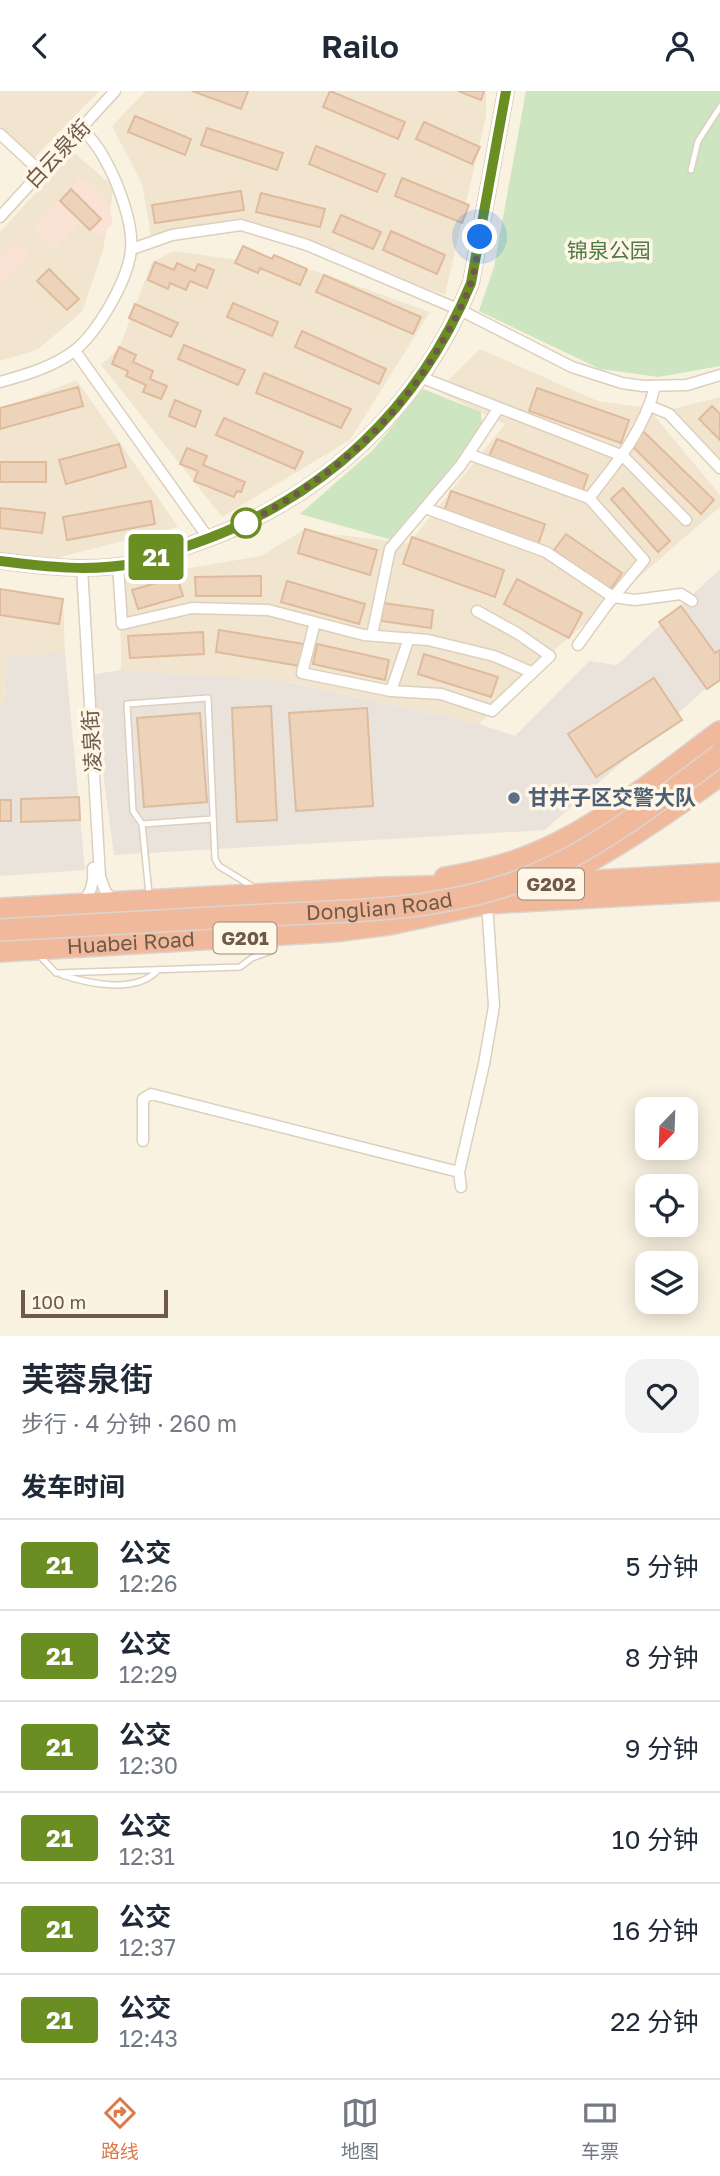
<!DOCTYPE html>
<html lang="zh">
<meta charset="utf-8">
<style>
:root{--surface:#fff;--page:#f2f2f3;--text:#1f2937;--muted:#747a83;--line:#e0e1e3;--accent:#dc794d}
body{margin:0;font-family:"Golos Text","Noto Sans SC",sans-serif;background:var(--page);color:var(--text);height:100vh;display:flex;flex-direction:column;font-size:26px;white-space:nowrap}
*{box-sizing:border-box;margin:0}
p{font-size:23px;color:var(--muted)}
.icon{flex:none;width:38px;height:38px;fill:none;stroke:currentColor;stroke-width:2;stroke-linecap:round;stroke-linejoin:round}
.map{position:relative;height:1245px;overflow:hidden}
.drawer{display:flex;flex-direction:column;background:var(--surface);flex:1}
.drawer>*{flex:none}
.badge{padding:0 14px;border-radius:5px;font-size:24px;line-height:46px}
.needle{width:46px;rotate:203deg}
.buttons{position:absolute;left:635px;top:1006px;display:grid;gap:14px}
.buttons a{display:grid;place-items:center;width:63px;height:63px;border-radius:14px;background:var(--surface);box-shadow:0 4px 18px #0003;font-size:35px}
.scale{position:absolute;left:21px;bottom:18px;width:147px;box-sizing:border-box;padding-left:7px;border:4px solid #6f5a4a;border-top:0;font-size:19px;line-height:24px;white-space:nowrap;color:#6f5a4a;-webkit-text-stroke:5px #fef6e6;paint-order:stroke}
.you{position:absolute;width:35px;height:35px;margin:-18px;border:5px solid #fff;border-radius:50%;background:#1a73e8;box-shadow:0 0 0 10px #1a73e833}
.map>.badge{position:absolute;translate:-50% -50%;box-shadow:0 0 0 4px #fff}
h2{padding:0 21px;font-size:26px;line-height:63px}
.round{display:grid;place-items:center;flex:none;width:74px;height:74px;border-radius:21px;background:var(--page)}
.headline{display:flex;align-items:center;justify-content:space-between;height:119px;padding:0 21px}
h1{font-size:33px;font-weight:600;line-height:52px}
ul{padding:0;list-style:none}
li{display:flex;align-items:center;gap:21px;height:91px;padding:0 21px;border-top:2px solid var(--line)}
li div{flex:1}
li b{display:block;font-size:26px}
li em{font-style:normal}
li .badge{min-width:77px;font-weight:700;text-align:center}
header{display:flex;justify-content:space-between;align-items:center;height:91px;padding:0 21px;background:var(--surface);font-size:32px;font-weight:600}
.dock{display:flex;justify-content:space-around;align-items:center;height:98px;border-top:2px solid var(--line);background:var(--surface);font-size:19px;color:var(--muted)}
.dock a{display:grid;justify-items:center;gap:4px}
.dock .current{color:var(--accent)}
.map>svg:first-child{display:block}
</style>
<header><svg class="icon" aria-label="back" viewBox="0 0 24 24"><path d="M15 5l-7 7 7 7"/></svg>Railo<svg class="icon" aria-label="person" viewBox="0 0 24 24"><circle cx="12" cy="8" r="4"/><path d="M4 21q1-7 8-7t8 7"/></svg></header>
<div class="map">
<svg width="720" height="1245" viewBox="0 0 720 1245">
<rect width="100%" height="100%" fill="#faf2e1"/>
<path fill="#f1e5d0" d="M0,0H99L32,69L0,37Z
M146,0H486V25L445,204L254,133L151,144L142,93L112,35Z
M73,61L114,96L103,159L82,221L37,259L0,270V141Z
M174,160L316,180L430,221L350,349L222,426L101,274L119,257L152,171Z
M480,258L598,310L648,317L720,404V416L558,556L479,633L289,591L121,579L120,489L261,465L302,440L409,452L505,333L437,300Z
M77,289L178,436L41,471L0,464V319Z
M720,306V369L672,318Z
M0,506L63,508L65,562L7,567L5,615L0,613Z"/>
<path fill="#fae3d5" d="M80,85L107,109L113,132L98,148L81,131L55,157L33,138Z
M16,150L30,163L0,195V166Z"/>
<path fill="#e9e3dc" d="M720,478V585L545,739L114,764L90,584L121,579L283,590L479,633L515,645L589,570L617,574Z
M65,562L85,779L0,785V613L5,614L7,566Z"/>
<path fill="#cde6c1" d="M526,0H720V275L659,286L600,278L479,220L494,176Z
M423,298L481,321L482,333L451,379L392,449L300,423L373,359Z"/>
<path fill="#edd3ba" stroke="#dfbb9c" stroke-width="2" d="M192,0H248L241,18Z
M330,0L405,31L398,48L323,16Z
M458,0H484L481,9Z
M135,25L191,48L185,64L128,41Z
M424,31L480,56L472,73L416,48Z
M207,37L283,62L277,79L201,54Z
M316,55L385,83L377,101L309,73Z
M402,87L469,114L462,132L395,105Z
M71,98L101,128L90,139L60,110Z
M241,100L244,119L155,132L152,114Z
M261,102L325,118L320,136L256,121Z
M341,124L381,141L373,158L333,141Z
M391,140L445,164L437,183L383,159Z
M243,155L272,168L274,164L307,178L300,194L260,177L258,182L235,172Z
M155,171L174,179L177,172L195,180L198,173L214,179L207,197L190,190L186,199L170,192L168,198L148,189Z
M49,178L79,208L67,219L37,190Z
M324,184L421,226L413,243L316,201Z
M233,212L278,231L272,245L227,226Z
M135,213L178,232L171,246L129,227Z
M302,240L386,278L379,293L295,256Z
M184,254L245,279L238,294L178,268Z
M119,256L136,264L133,271L153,280L150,288L167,295L161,308L143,301L146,294L126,285L128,280L112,273Z
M264,282L351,318L341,337L256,302Z
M78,296L83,315L0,338V317Z
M537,297L629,329L621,352L529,320Z
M175,309L201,320L195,336L169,325Z
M712,315L720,323V349L699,328Z
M224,327L303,361L295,378L216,344Z
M644,341L714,409L701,423L631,354Z
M497,348L588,384L582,402L489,365Z
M119,353L126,376L66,393L59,369Z
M187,357L207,365L203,374L245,391L241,401L237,400L234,406L194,390L198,380L180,373Z
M0,371H46V391H0Z
M623,397L670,450L658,461L611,408Z
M451,400L545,433L538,454L444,421Z
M151,410L155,433L67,449L63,426Z
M0,417L45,422L42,442L0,437Z
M305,438L377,459L370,484L298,462Z
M566,443L622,482L610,499L554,459Z
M412,446L504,479L495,506L403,473Z
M261,485V505H196L195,486Z
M177,486L183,505L138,518L132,499Z
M517,488L582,522L569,547L504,513Z
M287,490L365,513L359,533L281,511Z
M0,498L63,508L59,533L0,524Z
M383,512L433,519L431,537L381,530Z
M681,515L715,562L720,559V589L707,598L659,531Z
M219,539L304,553L300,575L216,561Z
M203,541L204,563L130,567L128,545Z
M317,553L389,569L385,589L313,573Z
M424,563L498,586L491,606L418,583Z
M654,587L682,629L596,686L568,643Z
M271,615L277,729L237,731L232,617Z
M367,617L373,715L296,720L289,622Z
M200,622L207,711L144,716L137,627Z
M79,706L80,729L21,731V708Z
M0,709H11V730H0Z"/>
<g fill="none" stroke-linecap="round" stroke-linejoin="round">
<defs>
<path id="lane" d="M691,79L698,50L720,16
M142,733L133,720L127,613L208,607L215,768L219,775L255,797
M149,803L142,733L213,728
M38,863L56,882L240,876L252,867L271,860L275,850
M62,884C90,893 136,903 158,879"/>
<path id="street" d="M0,43L41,81
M0,126L115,0
M132,158L172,144L241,134L307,154L460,219L572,276L622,292L643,295L687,294L720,284
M75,260L209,448
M420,286L623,365L686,429
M0,291C25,284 53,276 74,260C98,241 128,189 131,159C134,133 117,89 104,67C99,56 89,46 82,36
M650,315L669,323L720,377
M468,363L589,407L644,469L606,515L578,554
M589,407C616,373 645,338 655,295
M425,417L546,461L613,506L635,509L681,503L692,510
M118,474L122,533L192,517L268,519L364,544L428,549L494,565L531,581
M82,477L100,786L106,802L116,809
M315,531L302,582L391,600L441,603L492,620L550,565L517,542L477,520
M372,544L390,458L461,374L498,318
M391,600L409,547
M80,812C92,804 94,791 93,777
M143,1050V1008L151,1003L459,1081
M461,1096L459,1081L484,973L494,915L487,812"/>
<path id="secondary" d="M0,470C46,476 92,481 138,472C157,469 176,459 193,453C322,409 420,318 471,192L506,0"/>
<g id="highway">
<path d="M445,787C475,782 506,775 534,763C599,737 664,682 720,641"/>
<path d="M554,789C613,759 666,723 720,684"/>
<path d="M0,818L381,797L545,793L720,783"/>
<path id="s1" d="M0,860L334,840L389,833L487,812L720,799"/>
</g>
</defs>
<use href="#lane" stroke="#ddcfbd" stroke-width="8"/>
<use href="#street" stroke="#ddcfbd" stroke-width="13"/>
<use href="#secondary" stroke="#dfceb9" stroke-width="18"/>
<use href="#highway" stroke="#dad4d0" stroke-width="24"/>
<use href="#lane" stroke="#fff" stroke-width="5"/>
<use href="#street" stroke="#fff" stroke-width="10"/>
<use href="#secondary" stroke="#fff" stroke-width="16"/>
<use href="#highway" stroke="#f1b99b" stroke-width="21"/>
<defs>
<g id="highway-bridge">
<path id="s2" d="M0,839C89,834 177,829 266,824C362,819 463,820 552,776C612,747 666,704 720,664"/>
</g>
</defs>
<use href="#highway-bridge" stroke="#dad4d0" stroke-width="24" stroke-linecap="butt"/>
<use href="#highway-bridge" stroke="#f1b99b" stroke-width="21"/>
</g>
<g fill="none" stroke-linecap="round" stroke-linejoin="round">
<defs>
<path id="line" d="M0,470C46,476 92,481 138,472C156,469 176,459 193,453C323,408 419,318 471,192L506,0"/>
</defs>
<use href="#line" stroke="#fff" stroke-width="16"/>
<use href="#line" stroke="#6b8e23" stroke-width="10"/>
<path stroke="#6f5a4a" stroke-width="7" stroke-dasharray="0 12.6" d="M246,432L244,433C328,390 395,334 442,251C453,232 463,214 470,194C476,179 477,162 480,146"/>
</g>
<circle fill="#fff" stroke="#6b8e23" stroke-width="3.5" cx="246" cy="432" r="14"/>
<circle fill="#5c6f8a" stroke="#fef6e6" stroke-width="2.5" cx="514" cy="707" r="7"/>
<g text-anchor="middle" stroke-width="7" stroke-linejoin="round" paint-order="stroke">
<g fill="#fef6e6" stroke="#9a8979" stroke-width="2">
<rect x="518" y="777.5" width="66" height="31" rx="5"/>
<rect x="213.5" y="831.5" width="63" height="31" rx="5"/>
</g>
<g font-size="19" font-weight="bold" fill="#6f5a4a">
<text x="551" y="800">G202</text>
<text x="245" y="854">G201</text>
</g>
<g font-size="21" fill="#6f5a4a" stroke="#fef6e6">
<text transform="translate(58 63) rotate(-47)" y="7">白云泉街</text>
<text transform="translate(92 650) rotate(-93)" y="7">凌泉街</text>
<text dy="7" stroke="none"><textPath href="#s2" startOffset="380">Donglian Road</textPath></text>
<text dy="7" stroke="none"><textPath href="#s1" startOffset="131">Huabei Road</textPath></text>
</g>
<g font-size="21" fill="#517a46" stroke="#fef6e6">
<text x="609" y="167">锦泉公园</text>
</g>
<g font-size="21" font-weight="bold" fill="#4e5e75" stroke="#fef6e6" text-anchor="start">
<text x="528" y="714">甘井子区交警大队</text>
</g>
</g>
</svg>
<div class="buttons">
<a><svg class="needle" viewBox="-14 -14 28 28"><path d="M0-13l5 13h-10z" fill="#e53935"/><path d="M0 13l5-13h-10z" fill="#747a83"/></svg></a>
<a><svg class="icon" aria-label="locate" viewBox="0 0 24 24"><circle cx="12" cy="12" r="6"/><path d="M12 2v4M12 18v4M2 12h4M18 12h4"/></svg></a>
<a><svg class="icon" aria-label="layers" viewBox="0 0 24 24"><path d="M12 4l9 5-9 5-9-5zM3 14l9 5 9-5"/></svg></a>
</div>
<div class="scale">100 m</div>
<div class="you" style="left:480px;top:146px"></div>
<b class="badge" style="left:156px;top:466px;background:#6b8e23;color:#fff">21</b>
</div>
<section class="drawer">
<div class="headline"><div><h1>芙蓉泉街</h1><p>步行 · 4 分钟 · 260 m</p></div><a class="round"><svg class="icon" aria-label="heart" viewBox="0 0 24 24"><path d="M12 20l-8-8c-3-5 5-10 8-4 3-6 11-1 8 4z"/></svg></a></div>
<h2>发车时间</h2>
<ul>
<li><span class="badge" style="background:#6b8e23;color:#fff">21</span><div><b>公交</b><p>12:26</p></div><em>5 分钟</em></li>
<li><span class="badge" style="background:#6b8e23;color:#fff">21</span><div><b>公交</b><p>12:29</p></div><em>8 分钟</em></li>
<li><span class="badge" style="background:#6b8e23;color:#fff">21</span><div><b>公交</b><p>12:30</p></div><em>9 分钟</em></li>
<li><span class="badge" style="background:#6b8e23;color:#fff">21</span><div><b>公交</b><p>12:31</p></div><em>10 分钟</em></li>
<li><span class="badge" style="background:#6b8e23;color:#fff">21</span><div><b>公交</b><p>12:37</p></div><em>16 分钟</em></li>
<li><span class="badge" style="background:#6b8e23;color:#fff">21</span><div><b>公交</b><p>12:43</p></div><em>22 分钟</em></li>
</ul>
</section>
<nav class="dock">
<a class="current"><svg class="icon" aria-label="directions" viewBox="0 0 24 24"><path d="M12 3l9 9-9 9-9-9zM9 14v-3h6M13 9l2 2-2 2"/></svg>路线</a>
<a><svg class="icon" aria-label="map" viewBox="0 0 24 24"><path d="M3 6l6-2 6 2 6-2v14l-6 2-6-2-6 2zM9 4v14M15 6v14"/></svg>地图</a>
<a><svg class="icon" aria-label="tickets" viewBox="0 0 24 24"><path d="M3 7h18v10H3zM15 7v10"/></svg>车票</a>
</nav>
